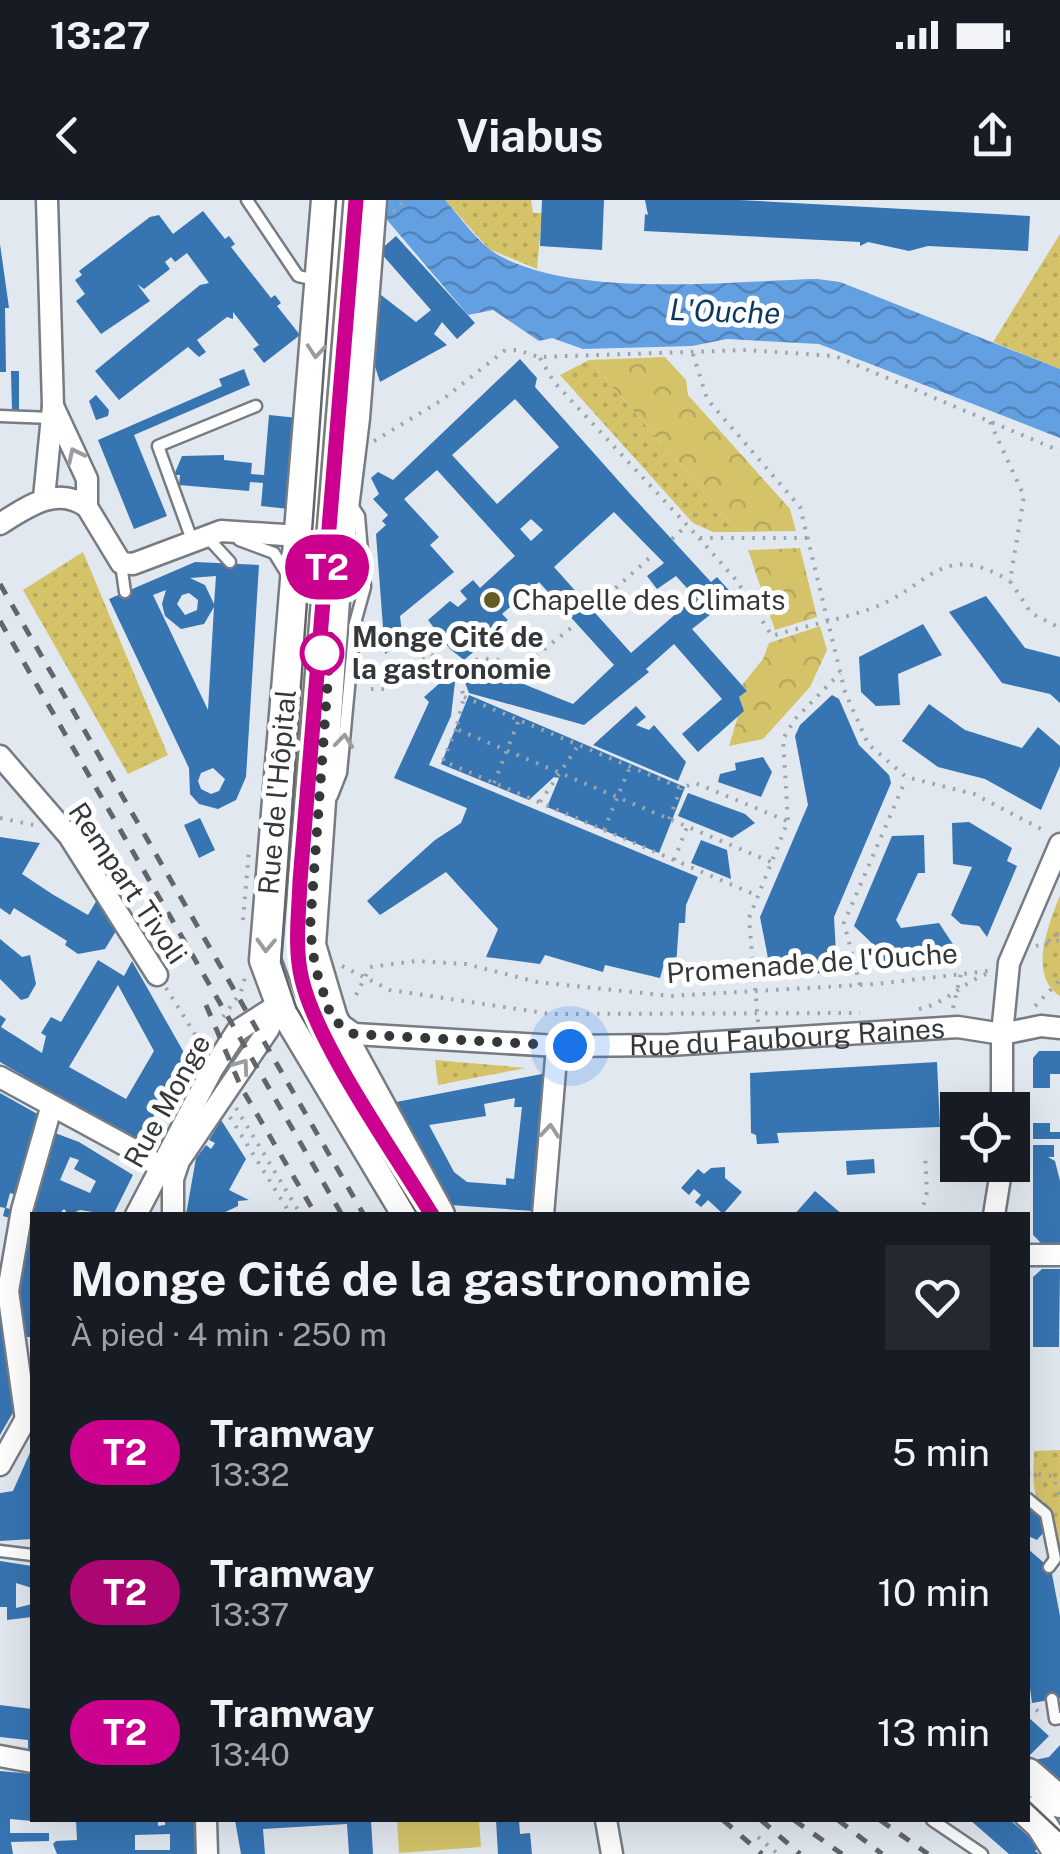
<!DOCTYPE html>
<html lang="fr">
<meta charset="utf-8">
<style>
:root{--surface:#171b24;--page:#242831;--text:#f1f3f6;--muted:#9ea1a6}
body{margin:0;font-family:"Public Sans",sans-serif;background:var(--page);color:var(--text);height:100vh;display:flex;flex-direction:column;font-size:38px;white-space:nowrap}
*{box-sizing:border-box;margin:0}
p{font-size:32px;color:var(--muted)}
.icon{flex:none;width:55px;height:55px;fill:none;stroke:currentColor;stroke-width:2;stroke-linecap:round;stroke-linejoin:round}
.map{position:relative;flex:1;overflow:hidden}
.panel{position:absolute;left:30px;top:1012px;width:1000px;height:610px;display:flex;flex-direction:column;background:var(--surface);border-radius:0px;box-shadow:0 10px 40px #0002}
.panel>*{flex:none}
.badge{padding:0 20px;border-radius:32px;font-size:35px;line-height:65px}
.controls{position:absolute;left:940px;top:892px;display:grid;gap:20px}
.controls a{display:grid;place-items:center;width:90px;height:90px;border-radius:0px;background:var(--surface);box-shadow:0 10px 40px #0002;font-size:50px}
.you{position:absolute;width:50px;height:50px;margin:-25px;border:8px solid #fff;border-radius:50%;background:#1a73e8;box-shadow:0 0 0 15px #1a73e833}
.map>.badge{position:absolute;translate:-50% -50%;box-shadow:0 0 0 5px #fff}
.round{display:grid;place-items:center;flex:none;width:105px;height:105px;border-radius:0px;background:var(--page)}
.overview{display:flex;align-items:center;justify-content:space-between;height:170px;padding:0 40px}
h1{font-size:48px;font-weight:700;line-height:75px}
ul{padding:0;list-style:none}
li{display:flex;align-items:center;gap:30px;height:140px;padding:0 40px}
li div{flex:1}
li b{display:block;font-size:38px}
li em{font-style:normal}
li .badge{min-width:110px;font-weight:700;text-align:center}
.status{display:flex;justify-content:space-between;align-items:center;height:70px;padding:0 50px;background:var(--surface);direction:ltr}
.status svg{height:28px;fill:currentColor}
header{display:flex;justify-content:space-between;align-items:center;height:130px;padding:0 40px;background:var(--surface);font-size:45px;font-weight:700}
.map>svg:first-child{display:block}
</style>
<div class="status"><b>13:27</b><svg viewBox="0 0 49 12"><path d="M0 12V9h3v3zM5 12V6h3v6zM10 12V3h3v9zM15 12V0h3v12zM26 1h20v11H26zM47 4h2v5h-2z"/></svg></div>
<header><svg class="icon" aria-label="back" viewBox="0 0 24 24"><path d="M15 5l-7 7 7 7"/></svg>Viabus<svg class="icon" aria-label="share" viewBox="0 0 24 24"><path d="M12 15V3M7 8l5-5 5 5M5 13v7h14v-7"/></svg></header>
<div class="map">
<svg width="1060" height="1654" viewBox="0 0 1060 1654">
<defs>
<pattern id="grass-dots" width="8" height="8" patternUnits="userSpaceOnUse" patternTransform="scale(2.5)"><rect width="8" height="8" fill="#d5c36a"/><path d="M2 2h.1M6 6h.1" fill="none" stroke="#b7a85d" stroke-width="1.8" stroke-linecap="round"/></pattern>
<pattern id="forest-crowns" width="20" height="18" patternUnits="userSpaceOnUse" patternTransform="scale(2.5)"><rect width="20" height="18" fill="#d5c36a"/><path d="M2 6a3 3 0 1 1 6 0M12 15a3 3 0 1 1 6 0" fill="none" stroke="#b7a85d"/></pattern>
<pattern id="water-waves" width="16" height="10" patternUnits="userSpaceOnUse" patternTransform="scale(2.5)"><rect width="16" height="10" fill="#62a0e1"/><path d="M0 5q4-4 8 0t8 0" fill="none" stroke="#5283b8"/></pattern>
</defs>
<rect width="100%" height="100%" fill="#e2e8f0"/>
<path fill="url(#grass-dots)" d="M445,0H531L533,13H542L537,69L489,49Z
M332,29L359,31L335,329L308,327Z
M1060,34V169L993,142Z
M589,160L739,332H713L693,323L560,175Z
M83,352L168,555L128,574L23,390Z
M306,358L332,360L311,633L284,631Z
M1060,695V796C1027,775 1049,724 1060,695Z
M435,860L526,868L438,885Z
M1060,1250V1351L1053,1312C1028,1302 1034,1274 1034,1251Z"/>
<path fill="url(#forest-crowns)" d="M665,157L686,180L688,195L790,309L796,331L739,332L589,160Z
M800,348L817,417L775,430L748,350Z
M820,426L827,450L810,487L763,539L729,546L738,516L744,511L739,497L747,491L742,485L763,459L769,443Z"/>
<path fill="#d5c36a" d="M397,1620H479L481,1647L399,1653Z"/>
<path fill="url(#water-waves)" d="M370,0H445C461,18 478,43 498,55C577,99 728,81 817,79L840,82L1060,169V238L819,144L727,139L692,146L583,149L552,138L539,141L493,110L468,115Z"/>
<path fill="#3674b2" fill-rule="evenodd" d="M542,0H604L602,50L540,46Z
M645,0H739L1030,16L1028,51L928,46L909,51L868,42L860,46V42L644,31L645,14L648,15Z
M203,11L225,39L229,36L235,44L231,47L271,98L275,95L281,103L277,106L300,135L264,163L253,149L259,145L233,112V119L227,117L197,140L206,152L199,157L188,147L119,200L95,171L200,85L209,83L187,53L175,62L171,57L165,62L170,69L144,89L137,84L150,101L101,134L76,101L85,94L75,80L82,75L79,71L150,17L159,15L173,34Z
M396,36L475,123L457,139L442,122L434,134L447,145L380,182L373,160L381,95L416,122L431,110L379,51Z
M0,44L9,108H5L6,172H0Z
M520,159L537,178L535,187L632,296L711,382L717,377L734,396L692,429L747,491L739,497L744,511L698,552L682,534L722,499L674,444L646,469L649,472L584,525L469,493L464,480L475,473L470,467L476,465L573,504L614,465L539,382L502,414L508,420L483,437L485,442L464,460L450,449L428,420L450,401L458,407L467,399L460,391L473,380L480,388L515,356L437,270L404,299L439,337L430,345L454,372L400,416L403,442L385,454L376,334L386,325L382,321L388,315L373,299L379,294L371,278L378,272L393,280ZM515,199L559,247L497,304L452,255ZM614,312L664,363L647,376L657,389L676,376L695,397L631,453L554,367ZM531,319L543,330L531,341L520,329Z
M244,169L250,185L134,235L167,316L134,329L98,240L222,186L219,179Z
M11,171H19V210L12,211Z
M96,195L109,210L108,216L96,220L89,201Z
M269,215L298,218L289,309L261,306L263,283L250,282L249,291L179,285L180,275H174L182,256L224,255V260L252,263L251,274L264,275Z
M195,362L259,365L246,577L236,600L218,609L199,604L190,594L189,568L109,399ZM216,376L214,404L205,385L190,378ZM166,390L162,404L165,416L181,429L204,424L214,407L208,510L153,395ZM189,393L198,400L197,410L185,415L177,404L182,395ZM213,568L225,579L219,591L211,594L201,589L198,581L201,573Z
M986,396L1025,448L1060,457V503L1050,494L1002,483L949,412Z
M923,424L942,455L898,474L900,505L876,506L861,492L859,457Z
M441,482H455L451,516L429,565L698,677L686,705L685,723H679L676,766L664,764L660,778L605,765L603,772L545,755L540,764L486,757L498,729L446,672L380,715L367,701L435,640L461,623L467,608L394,578L429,502L424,497Z
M469,495L685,587L659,653L547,607L559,578L554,577L529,600L441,564Z
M832,495L839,499L859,545L889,575L891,583L834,717L837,771L772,779L760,717L808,605L795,536L800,525Z
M929,504L965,530L1022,548L1038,527L1060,546V566L1041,610L985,579L938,567L902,541Z
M636,506L646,517L636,525L649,530L654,525L686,562L678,581L593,545Z
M763,557L772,572L761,597L718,582L720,574L736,570L735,563Z
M688,593L745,614L755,623L732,638L678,616Z
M200,618L215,650L199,658L184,625Z
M969,622L1012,648L1007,661L1017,666L987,737L979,726L961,724L951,715L972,667L953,664L952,623Z
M924,635L925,673H918L896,720L901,728L939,723L962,758L884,766L881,752L854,726L892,636Z
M0,637L40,643L22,674L52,694L88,715L97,700L116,731L105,749L78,754L65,745L67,741L14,708L10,715L0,708Z
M701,640L727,650L731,679L691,663Z
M0,739L22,757L30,755L36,784L28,798L21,800L0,779Z
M98,760L124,776L132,761L187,858L138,943L0,862V815L6,819L1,827L42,853L46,836L41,833L51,817L61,822ZM118,785L154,851L126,899L69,867Z
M1039,851H1060V874H1050V888H1033V858Z
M937,862L940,927L777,933L779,943L757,944L756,935L751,933L750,873Z
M547,873L533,1011L451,1005L407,938L391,903ZM515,898L514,907H522L514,979L506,978V985L467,982L454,972L429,925L486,916L484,904Z
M0,893L41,916L17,995L10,993L6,1008L17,1011L16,1020L3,1016L5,1008L0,1007Z
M221,920L246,959L229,990L249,1000L238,1001V1006L219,1015H186L196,958L206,945L211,949L215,943L209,940Z
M1033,923H1050V932H1060V939H1033Z
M55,933L79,942L133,975L113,1015L80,1010L69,1015L64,1009L58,1015H32V1137H20L14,1093L26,1015ZM70,957L79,960L74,969L96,981L90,993L60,980Z
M1033,945H1054V957H1048L1055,961L1060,981V1043H1041L1033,1035Z
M874,959L875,973L847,975L846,961Z
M725,967V978L742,992L723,1014L708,1000L701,1007L695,1002L701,995L694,989L689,995L681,988L698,969L704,974L711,968Z
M815,991L843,1015H794Z
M1042,1069H1060L1059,1147H1033V1077Z
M0,1106L15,1209L0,1235Z
M32,1248V1339L0,1341V1293L13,1291Z
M1029,1307L1042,1318L1044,1332L1037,1340L1028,1336Z
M1028,1349L1051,1369L1060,1416V1498L1032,1503L1028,1473Z
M0,1361L32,1366V1388L16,1383V1408L32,1404V1417L7,1420V1407H0Z
M0,1505L32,1509V1552L28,1551V1540L0,1537Z
M1028,1517L1049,1536L1028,1557Z
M1060,1545V1583L1030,1561L1049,1557Z
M0,1571L32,1574V1621L10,1619V1633H49V1641L11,1642L13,1654H0Z
M76,1620H158V1626L165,1625V1620H195L197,1654H57L53,1644L56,1641L77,1640ZM170,1634V1650H135V1635Z
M235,1620H371L373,1654H349L347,1624L263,1629L265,1654H241Z
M496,1620H519L520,1634L530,1633L532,1654H498Z
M970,1620H1010L1040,1646L1035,1651L1039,1654H1009Z"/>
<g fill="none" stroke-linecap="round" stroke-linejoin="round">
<defs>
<path id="service" d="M247,0L298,76L316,80
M0,216L52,218
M207,337L230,362
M192,340L158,246L256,206
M239,340L274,353L287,374
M121,364L125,392
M332,596L341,573L355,423L365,387L359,316L351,304
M1028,1299L1046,1314L1055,1359L1049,1367
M0,1351L32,1355
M1052,1499L1055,1519L1060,1518
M932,1620L982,1654"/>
<g id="minor">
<path d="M53,206L87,279V307L121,363L133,364L221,331L300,336"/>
<path d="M44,298L53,206L47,0"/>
<path d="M0,324C27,307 57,285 87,307"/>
<path d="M0,556L69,636L157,775"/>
<path id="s1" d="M334,820L354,834L557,846L669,845L958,827L1002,834L1041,826L1060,828"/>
<path d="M0,877L145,956L170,977"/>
<path d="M1002,910V834L1009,763L1060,644"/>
<path d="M136,1015L212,870L237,831L281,803"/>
<path d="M173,1015V979L179,961L268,830L280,804"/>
<path d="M543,1015L557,846"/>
<path d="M994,1015L1002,965"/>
<path d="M1028,1055H1060"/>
<path d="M26,1220L8,1091L22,1010L51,908"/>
<path d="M0,1265L32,1208"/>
<path d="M0,1556L32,1562"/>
<path d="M206,1620L207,1654"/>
<path d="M606,1620L612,1654"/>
</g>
<path id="secondary" d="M327,0L265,760L281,803L408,1015
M371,0L354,218L337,357L310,745L332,819L439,1015
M1028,1574L1060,1602
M1028,1612L1041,1624L1060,1654"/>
</defs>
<use href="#service" stroke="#767c82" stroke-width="15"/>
<use href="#minor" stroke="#767c82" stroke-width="25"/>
<use href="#secondary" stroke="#767c82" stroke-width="35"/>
<path stroke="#9fa4aa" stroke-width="4" stroke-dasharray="2.5 8" stroke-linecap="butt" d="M393,12L405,0
M693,154L707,199L800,307L845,492L868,544L906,577L974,594L1047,632
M540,158L554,182L699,338H808
M990,222L1024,296L1010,381L1031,413L1060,428
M374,241L442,200L504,151L517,150L539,157L746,150L835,156L1060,251
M699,338L737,381L772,436C804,426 839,420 870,409C930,388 940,339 1010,381
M672,339L685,327
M592,409L655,353
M456,471L464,497L456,529L771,662
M371,489H390L430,454L456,471L480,458L527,463L576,424
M464,497L681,588L695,583L787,621
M456,529L443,561L758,696
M494,583L518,522
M540,602L578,546
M0,618L34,625
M669,619L681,588
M604,630L629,569
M674,660L687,627
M243,720L249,650
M1048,741L1060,732
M1036,746L1060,740
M342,766L390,790L551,814L860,813
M860,785L844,723L906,579
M166,788L203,847
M356,795L370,767L416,761L466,764L537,782L670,796L876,784L988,771
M1035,806L1060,780
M953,808L961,773
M919,809C947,803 963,782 989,773
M223,817L241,792L246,774
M758,822L749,718L788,621L783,539L795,519L840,473
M236,908L301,1015
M230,917L291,1015
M921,1015L927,992L925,953
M1028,1273L1053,1276L1060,1298
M1028,1503L1039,1512
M758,1637L778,1654"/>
<use href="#service" stroke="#fff" stroke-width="10"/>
<use href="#minor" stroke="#fff" stroke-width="20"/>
<use href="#secondary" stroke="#fff" stroke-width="30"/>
<path stroke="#62666a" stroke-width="2.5" d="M336,0L281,762L296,807L418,1015
M321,825L302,782L300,681L356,0
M1028,1601L1060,1631"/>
<path stroke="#62666a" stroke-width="5" stroke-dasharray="12 12" stroke-linecap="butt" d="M0,384L364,1015
M0,421L342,1015
M206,805L241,887L316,1015
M723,1620L762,1654
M761,1620L800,1654
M794,1620L842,1654
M838,1620L882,1654
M880,1620L928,1654"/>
</g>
<defs><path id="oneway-chevron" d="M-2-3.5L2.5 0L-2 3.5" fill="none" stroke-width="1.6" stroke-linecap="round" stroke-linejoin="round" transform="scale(2.5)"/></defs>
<g stroke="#9a9c9d">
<use href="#oneway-chevron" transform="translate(316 151) rotate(95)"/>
<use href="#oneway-chevron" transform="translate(75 255) rotate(-116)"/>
<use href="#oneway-chevron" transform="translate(344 541) rotate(-84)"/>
<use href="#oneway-chevron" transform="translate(266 745) rotate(92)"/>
<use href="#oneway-chevron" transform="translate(242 866) rotate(-54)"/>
<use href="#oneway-chevron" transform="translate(550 931) rotate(-85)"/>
</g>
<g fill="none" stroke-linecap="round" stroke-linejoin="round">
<defs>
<path id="line" d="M356,0L300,681C299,713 294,748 302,780C318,846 395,954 432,1015"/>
</defs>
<use href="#line" stroke="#fff" stroke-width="22"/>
<use href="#line" stroke="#cc008e" stroke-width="15"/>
<path stroke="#35383b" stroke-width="10" stroke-dasharray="0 18" d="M322,453L331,436L310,728L315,767L332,819L354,834L570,846"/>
</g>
<circle fill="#645a26" stroke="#fff" stroke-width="4" cx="492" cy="400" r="10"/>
<circle fill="#fff" stroke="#cc008e" stroke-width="5" cx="322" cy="453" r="20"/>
<g text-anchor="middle" stroke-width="10" stroke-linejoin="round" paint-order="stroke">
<g font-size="28" fill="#35383b" stroke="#fff" text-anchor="start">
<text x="512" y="410">Chapelle des Climats</text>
</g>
<g font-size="28" font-weight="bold" fill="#35383b" stroke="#fff" text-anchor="start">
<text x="352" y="447">Monge Cité de<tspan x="352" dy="32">la gastronomie</tspan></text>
</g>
<g font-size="28" fill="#35383b" stroke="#fff">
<text transform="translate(277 592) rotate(-85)" y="10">Rue de l'Hôpital</text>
<text transform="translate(128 683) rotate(56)" y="10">Rempart Tivoli</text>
<text transform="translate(812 763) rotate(-4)" y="10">Promenade de l'Ouche</text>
<text dy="10" stroke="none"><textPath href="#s1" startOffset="458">Rue du Faubourg Raines</textPath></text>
<text transform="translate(167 901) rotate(-61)" y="10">Rue Monge</text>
</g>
<g font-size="30" font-style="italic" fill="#0b3963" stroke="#fff">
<text transform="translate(725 112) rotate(2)" y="10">L'Ouche</text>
</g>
</g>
</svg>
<div class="controls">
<a><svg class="icon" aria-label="locate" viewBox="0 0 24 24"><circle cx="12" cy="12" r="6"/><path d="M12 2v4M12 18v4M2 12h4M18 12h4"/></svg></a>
</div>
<div class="you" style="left:570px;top:846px"></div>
<b class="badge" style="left:327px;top:367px;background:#cc008e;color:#fff">T2</b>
<section class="panel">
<div class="overview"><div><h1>Monge Cité de la gastronomie</h1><p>À pied · 4 min · 250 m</p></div><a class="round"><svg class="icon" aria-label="heart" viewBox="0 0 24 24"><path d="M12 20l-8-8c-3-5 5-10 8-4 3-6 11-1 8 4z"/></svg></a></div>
<ul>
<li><span class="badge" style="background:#cc008e;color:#fff">T2</span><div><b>Tramway</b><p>13:32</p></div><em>5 min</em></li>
<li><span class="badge" style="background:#ab0672;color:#fff">T2</span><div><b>Tramway</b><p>13:37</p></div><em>10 min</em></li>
<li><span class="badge" style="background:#cc008e;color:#fff">T2</span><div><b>Tramway</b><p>13:40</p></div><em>13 min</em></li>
</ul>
</section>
</div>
